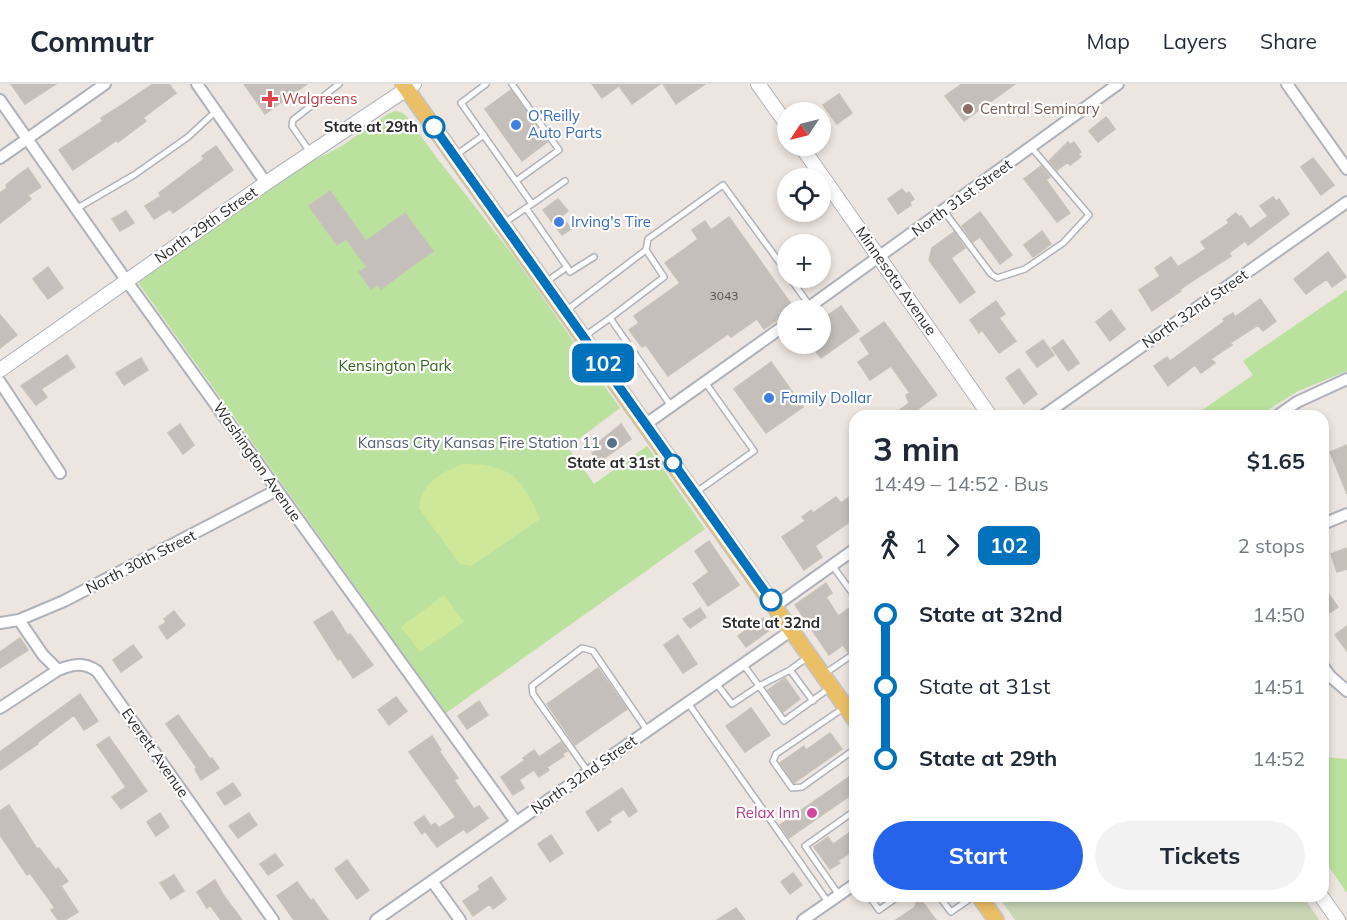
<!DOCTYPE html>
<meta charset="utf-8">
<style>
:root{--surface:#fff;--page:#f2f2f3;--text:#1f2937;--muted:#747a83;--line:#e0e1e3;--accent:#2563eb}
body{margin:0;font-family:Mulish,sans-serif;background:var(--page);color:var(--text);height:100vh;display:flex;flex-direction:column;font-size:22px;white-space:nowrap}
*{box-sizing:border-box;margin:0}
p{font-size:20px;color:var(--muted)}
.icon{flex:none;width:33px;height:33px;fill:none;stroke:currentColor;stroke-width:2;stroke-linecap:round;stroke-linejoin:round}
.map{position:relative;flex:1;overflow:hidden}
.panel{position:absolute;left:849px;top:326px;width:480px;height:492px;display:flex;flex-direction:column;background:var(--surface);border-radius:18px;box-shadow:0 3px 9px #0003}
.panel>*{flex:none}
.badge{padding:0 12px;border-radius:9px;font-size:21px;line-height:39px}
.needle{width:39px;rotate:235deg}
.fabs{position:absolute;left:777px;top:18px;display:grid;gap:12px}
.fabs a{display:grid;place-items:center;width:54px;height:54px;border-radius:50%;background:var(--surface);box-shadow:0 3px 9px #0003;font-size:30px}
.map>.badge{position:absolute;translate:-50% -50%;box-shadow:0 0 0 3px #fff}
.legs{display:flex;align-items:center;gap:9px;height:66px;padding:0 24px;font-size:20px}
.legs p{margin-inline-start:auto}
.head{display:flex;align-items:center;justify-content:space-between;height:102px;padding:0 24px}
h1{font-size:33px;font-weight:700;line-height:45px}
.button{display:flex;gap:12px;margin-top:auto;padding:12px 24px}
.button a{flex:1;height:69px;border-radius:36px;background:var(--accent);color:#fff;font-size:24px;font-weight:700;line-height:69px;text-align:center}
.button a+a{background:var(--page);color:var(--text)}
ul{padding:0 24px;list-style:none}
li{display:flex;align-items:center;gap:21px;height:72px;font-size:22px}
li i{display:grid;place-items:center;width:9px;height:100%;margin:0 8px;background:currentColor}
li i::after{content:'';width:15px;height:15px;margin:-8px;border:4px solid;border-radius:50%;background:var(--surface)}
li p{margin-inline-start:auto}
li:first-child i{background:linear-gradient(#0000 50%,currentColor 0)}
li:last-child i{background:linear-gradient(currentColor 50%,#0000 0)}
header{display:flex;align-items:center;gap:36px;box-sizing:border-box;height:84px;padding:0 30px;background:var(--surface);border-bottom:2px solid var(--line)}
header strong{font-size:28px}
nav{display:flex;gap:33px;margin-inline-start:auto;font-size:21px}
.map>svg:first-child{display:block}
</style>
<header>
<strong>Commutr</strong>
<nav><a>Map</a><a>Layers</a><a>Share</a></nav>
</header>
<div class="map">
<svg width="1347" height="836" viewBox="0 0 1347 836">
<rect width="100%" height="100%" fill="#ede5df"/>
<path fill="#bbe19e" d="M395,27L401,28L406,32L440,78L516,175L620,324L568,363L594,400L647,362L705,445L446,629L139,200L140,196L295,86L340,63L388,30Z
M1347,206V287L1298,307L1260,331H1195L1253,291L1243,277Z
M1323,673L1347,675V809L1323,774Z"/>
<path fill="#c9d6b6" d="M998,812H1303L1319,836H1015Z"/>
<path fill="#cee89a" d="M463,380C510,380 522,393 540,435L471,482L460,480L419,424C421,399 442,388 463,380Z
M444,511L464,538L420,568L401,543Z"/>
<path fill="#c5bfbb" stroke="#c8c1b8" stroke-width="1.5" d="M11,0H56L25,20Z
M153,0H169L176,9L143,34L146,37L118,58L117,56L73,86L59,66L103,37L101,34L114,26Z
M244,0H307L265,30Z
M592,0H660L632,20L619,2L602,14Z
M663,0H705L676,20Z
M962,0H1015L964,37L945,12Z
M511,6L547,58L522,77L485,25Z
M839,10L852,29L837,40L823,21Z
M1106,33L1115,45L1098,58L1089,47Z
M1068,58L1070,61L1074,58L1081,68L1078,70L1081,73L1070,81L1068,78L1057,86L1049,77Z
M216,62L233,86L173,129L170,125L154,135L145,122L161,112L159,109L204,75L202,72Z
M1313,74L1334,101L1321,111L1301,83Z
M1041,82L1050,93L1046,96L1070,129L1057,138L1024,95Z
M28,84L41,103L28,111L31,115L0,139V109L7,104L6,101L17,92Z
M902,105L906,110L909,108L914,115L910,118L911,121L898,130L888,115Z
M330,107L366,157L405,129L433,167L381,205L378,200L371,205L359,188L367,183L346,155L337,161L309,122Z
M1273,113L1276,117L1279,115L1289,130L1248,161L1245,157L1229,169L1231,172L1186,201L1180,206L1181,207L1152,227L1139,206L1160,192L1155,184L1171,173L1178,183L1206,165L1201,158L1229,139L1227,136L1236,129L1239,133L1241,132L1250,145L1268,132L1260,122Z
M558,115L568,127L562,132L571,145L562,151L543,126Z
M126,127L134,139L120,147L112,135Z
M980,128L1012,171L1000,180L980,153L973,158L962,142Z
M729,133L794,224L764,245L757,235L731,253L728,250L668,292L646,261L642,263L629,246L639,239L634,232L680,199L665,179L698,155L692,146L705,137L711,146Z
M1042,147L1051,160L1033,173L1024,161Z
M954,148L965,164L951,174L975,208L960,219L929,176L932,164Z
M1328,168L1346,193L1332,203L1327,195L1306,210L1294,195Z
M48,183L63,204L48,215L33,195Z
M1260,215L1276,237L1263,247L1258,241L1230,259L1232,261L1211,275L1215,279L1201,289L1195,281L1168,302L1154,282L1167,273L1170,277L1225,237L1223,235L1233,229L1235,233Z
M996,217L1005,230L999,234L1016,257L999,269L982,246L979,249L970,236Z
M841,222L859,247L821,274L810,260H820V237Z
M1111,226L1125,245L1110,257L1096,238Z
M0,231L17,251L0,264Z
M884,238L937,311L908,332H892L909,319L906,311L910,309L891,282L870,296L858,278L870,270L860,255Z
M1043,256L1054,271L1037,283L1026,268Z
M1063,256L1079,279L1068,287L1052,264Z
M67,271L75,283L41,305L47,313L36,321L21,302Z
M141,274L148,286L124,301L116,289Z
M771,278L803,323L766,349L734,305Z
M1019,285L1037,310L1024,320L1006,294Z
M180,340L194,361L183,370L168,349Z
M621,340L631,355L599,378L592,369L596,366L593,363Z
M1347,361V410L1330,368Z
M855,409V434L815,462L822,473L804,486L782,453L805,437L802,433L811,426L813,429L836,413L841,419Z
M709,457L739,501L708,522L693,500L709,488L695,467Z
M1347,464V485L1337,488L1331,470Z
M826,499L832,509L826,513L838,532L855,520V564L848,568L843,561L829,571L795,521Z
M1323,502L1338,523L1323,533Z
M700,524L706,533L690,544L683,535Z
M174,527L185,541L167,555L159,543L166,538L164,535Z
M332,527L348,552L350,550L373,581L353,594L340,574L338,576L314,538Z
M763,534L771,545L746,563L738,552Z
M1347,542V567L1335,551Z
M678,551L697,580L683,589L664,561Z
M20,554L28,566L0,584V568Z
M133,561L142,573L121,588L113,576Z
M598,584L627,625L575,661L547,620Z
M785,594L800,615L783,628L768,606Z
M80,610L98,637L84,646L74,631L37,659L38,660L0,686V668Z
M396,613L407,627L389,641L378,626Z
M479,617L488,631L467,645L458,632Z
M751,624L770,651L745,668L726,642Z
M178,631L210,675L212,674L219,684L201,696L195,685L197,684L166,640Z
M830,649L842,665L794,699L780,679L804,662L806,666Z
M432,652L441,666L439,667L458,694L454,696L474,725L479,722L488,734L467,749L464,745L437,763L425,747L422,750L414,739L424,732L431,742L435,739L439,744L456,733L409,668Z
M109,653L147,707L121,725L112,713L126,703L97,661Z
M561,658L567,667L562,670L564,672L547,683L549,686L539,693L534,686L519,696L524,704L513,711L501,693L525,676L523,674L534,666L539,673Z
M855,689V708L789,754L780,741Z
M233,699L241,711L225,721L217,709Z
M622,704L637,727L629,733L624,725L609,735L611,738L598,747L586,728Z
M9,721L37,765L39,764L56,786L58,784L68,797L61,802L78,828L65,836H58L51,826L55,824L30,789L27,791L0,751V727Z
M160,729L169,743L156,752L147,738Z
M249,729L257,741L238,754L229,742Z
M855,745V765L838,777L840,779L830,785L814,763L828,753L833,760Z
M551,751L563,769L550,778L538,760Z
M275,770L283,781L268,791L260,780Z
M347,776L369,806L357,815L335,785Z
M793,789L802,801L790,810L781,798Z
M174,791L184,807L171,815L160,799Z
M491,793L506,815L493,825L490,820L473,832L463,817L480,806L478,802Z
M215,796L224,812L242,836H221L210,821L207,824L197,808Z
M297,798L311,817L313,815L328,836H294L277,812Z
M918,812L936,836H896L915,823Z
M736,824L745,836H717Z"/>
<g fill="none" stroke-linecap="round" stroke-linejoin="round">
<defs>
<path id="lane" d="M486,0L461,19L532,120L504,139
M512,0L559,66L516,97
M310,68L292,42L293,36L339,0
M456,71L484,51
M532,120L565,97
M526,124L567,183L546,198
M76,125L134,91L188,53L216,27
M944,127L991,190L997,194L1025,185L1063,159L1089,131L1031,63
M567,183L570,188L594,173
M790,194L810,222
M567,226L646,166L648,155L723,101L788,190
M610,234L664,193L646,166
M585,252L610,234L671,322
M695,409L754,367L705,298
M832,481L855,513
M743,580L759,602L790,586L813,617
M790,586L808,573
M824,590L855,569
M716,599L732,620L759,602L784,637L831,603
M688,619L828,818
M845,623L776,670L773,677L792,704L802,703L855,665
M588,688L533,610L532,602L582,564L593,567L647,646
M839,811L805,762L853,728
M869,812L879,826L899,812
M939,812L951,828L974,812"/>
<path id="street" d="M197,0L266,99
M1287,0L1347,85
M0,16L126,196L516,738
M0,74L105,0
M805,226L1118,0
M0,298L60,389
M1043,332L1347,118
M1277,332L1297,318L1347,295
M646,340L788,239
M1323,440L1347,430
M775,522L855,465
M19,536L43,571L58,586C73,580 83,578 97,587L273,836
M0,539L19,536L64,517L277,406
M1323,582L1330,592L1347,607
M0,624L58,586
M432,797L460,836
M376,836L792,546
M803,836L855,800"/>
<path id="secondary" d="M758,0L788,42
M801,62L990,332
M0,286L266,99L414,0
M1321,812L1338,836"/>
<path id="primary" d="M403,0L855,636
M979,812L996,836"/>
</defs>
<use href="#lane" stroke="#afb2bb" stroke-width="8"/>
<use href="#street" stroke="#afb2bb" stroke-width="14"/>
<use href="#secondary" stroke="#afb2bb" stroke-width="16"/>
<use href="#primary" stroke="#c4c4c4" stroke-width="18"/>
<use href="#lane" stroke="#fff" stroke-width="5"/>
<use href="#street" stroke="#fff" stroke-width="10"/>
<use href="#secondary" stroke="#fff" stroke-width="14"/>
<use href="#primary" stroke="#ebbf65" stroke-width="15"/>
</g>
<g fill="none" stroke-linecap="round" stroke-linejoin="round">
<defs>
<path id="line-1" d="M434,43L771,516"/>
</defs>
<use href="#line-1" stroke="#fff" stroke-width="14"/>
<use href="#line-1" stroke="#0072bc" stroke-width="9"/>
</g>
<path fill="#e0444e" stroke="#fff" stroke-width="2" d="M267 6h6v6h6v6h-6v6h-6v-6h-6v-6h6z"/>
<circle fill="#8d6e63" stroke="#fff" stroke-width="2" cx="968" cy="25" r="6"/>
<g fill="#3f7fe0" stroke="#fff" stroke-width="2">
<circle cx="516" cy="41" r="6"/>
<circle cx="559" cy="138" r="6"/>
<circle cx="769" cy="314" r="6"/>
</g>
<g fill="#fff" stroke="#0072bc" stroke-width="3">
<circle cx="434" cy="43" r="10"/>
<circle cx="673" cy="379" r="8"/>
<circle cx="771" cy="516" r="10"/>
</g>
<circle fill="#5c6f8a" stroke="#fff" stroke-width="2" cx="612" cy="359" r="6"/>
<circle fill="#d1479c" stroke="#fff" stroke-width="2" cx="812" cy="729" r="6"/>
<g text-anchor="middle" stroke-width="4.5" stroke-linejoin="round" paint-order="stroke">
<g font-size="12" fill="#525150">
<text x="724" y="216">3043</text>
</g>
<g font-size="15" fill="#be3a42" stroke="#fff" text-anchor="start">
<text x="282" y="20">Walgreens</text>
</g>
<g font-size="15" fill="#785e54" stroke="#fff" text-anchor="start">
<text x="980" y="30">Central Seminary</text>
</g>
<g font-size="15" fill="#366cbe" stroke="#fff" text-anchor="start">
<text x="528" y="37">O'Reilly<tspan x="528" dy="17">Auto Parts</tspan></text>
<text x="571" y="143">Irving's Tire</text>
<text x="781" y="319">Family Dollar</text>
</g>
<g font-size="15" font-weight="bold" fill="#2c2c2c" stroke="#fff" text-anchor="end">
<text x="418" y="48">State at 29th</text>
<text x="660" y="384">State at 31st</text>
<text x="771" y="544" text-anchor="middle">State at 32nd</text>
</g>
<g font-size="15" fill="#2c2c2c" stroke="#fff">
<text transform="translate(962 114) rotate(-36)" y="5">North 31st Street</text>
<text transform="translate(206 141) rotate(-35)" y="5">North 29th Street</text>
<text transform="translate(896 197) rotate(55)" y="5">Minnesota Avenue</text>
<text transform="translate(1195 225) rotate(-35)" y="5">North 32nd Street</text>
<text transform="translate(257 378) rotate(55)" y="5">Washington Avenue</text>
<text transform="translate(141 478) rotate(-27)" y="5">North 30th Street</text>
<text transform="translate(155 669) rotate(55)" y="5">Everett Avenue</text>
<text transform="translate(584 691) rotate(-35)" y="5">North 32nd Street</text>
</g>
<g font-size="15" fill="#34671e" stroke="#fff">
<text x="395" y="287">Kensington Park</text>
</g>
<g font-size="15" fill="#4e5e75" stroke="#fff" text-anchor="end">
<text x="600" y="364">Kansas City Kansas Fire Station 11</text>
</g>
<g font-size="15" fill="#b23c85" stroke="#fff" text-anchor="end">
<text x="800" y="734">Relax Inn</text>
</g>
</g>
</svg>
<div class="fabs">
<a><svg class="needle" viewBox="-14 -14 28 28"><path d="M0-13l5 13h-10z" fill="#e53935"/><path d="M0 13l5-13h-10z" fill="#747a83"/></svg></a>
<a><svg class="icon" aria-label="locate" viewBox="0 0 24 24"><circle cx="12" cy="12" r="6"/><path d="M12 2v4M12 18v4M2 12h4M18 12h4"/></svg></a>
<a>+</a>
<a>−</a>
</div>
<b class="badge" style="left:603px;top:279px;background:#0072bc;color:#fff">102</b>
<section class="panel">
<div class="head"><div><h1>3 min</h1><p>14:49 – 14:52 · Bus</p></div><b>$1.65</b></div>
<div class="legs"><svg class="icon" aria-label="walk" viewBox="0 0 24 24"><circle cx="13" cy="4" r="2"/><path d="M13 8l-2 6 4 7M11 14l-3 7M7 12l3-4h3l4 4"/></svg>1<svg class="icon" aria-label="forward" viewBox="0 0 24 24"><path d="M9 5l7 7-7 7"/></svg><b class="badge" style="background:#0072bc;color:#fff">102</b><p>2 stops</p></div>
<ul>
<li><i style="color:#0072bc"></i><b>State at 32nd</b><p>14:50</p></li>
<li><i style="color:#0072bc"></i><span>State at 31st</span><p>14:51</p></li>
<li><i style="color:#0072bc"></i><b>State at 29th</b><p>14:52</p></li>
</ul>
<div class="button"><a>Start</a><a>Tickets</a></div>
</section>
</div>
